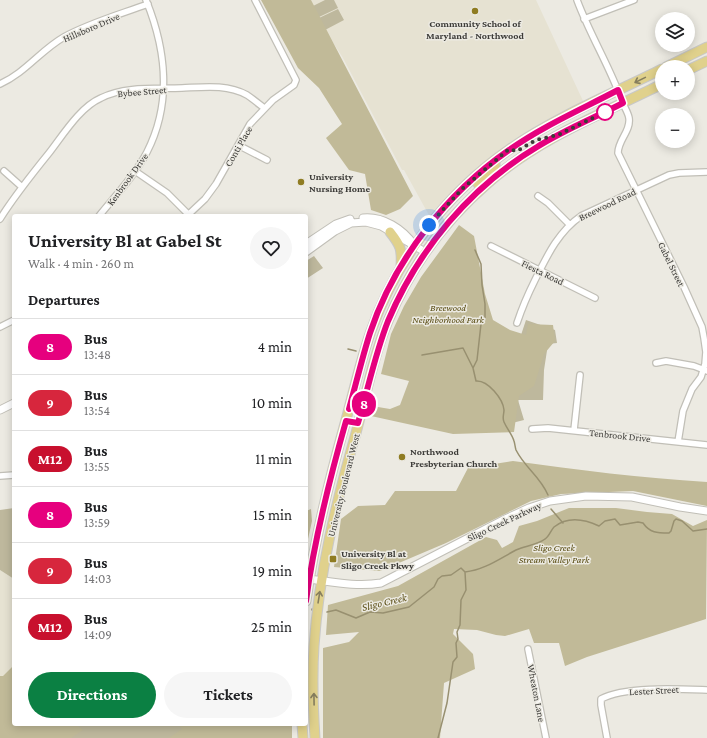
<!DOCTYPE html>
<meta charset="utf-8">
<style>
:root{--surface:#fff;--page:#f6f6f6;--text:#202124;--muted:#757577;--line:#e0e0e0;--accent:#0b8043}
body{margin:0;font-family:"Crimson Pro",serif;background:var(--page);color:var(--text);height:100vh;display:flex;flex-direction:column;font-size:15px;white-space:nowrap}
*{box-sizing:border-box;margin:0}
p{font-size:13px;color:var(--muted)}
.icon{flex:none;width:22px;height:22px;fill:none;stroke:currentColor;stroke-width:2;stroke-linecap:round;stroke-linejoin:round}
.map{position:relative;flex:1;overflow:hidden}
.side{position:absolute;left:12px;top:214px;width:296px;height:512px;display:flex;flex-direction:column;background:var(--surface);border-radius:4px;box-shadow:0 2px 10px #0003}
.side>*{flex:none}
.badge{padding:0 8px;border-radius:13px;font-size:14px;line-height:26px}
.controls{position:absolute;left:655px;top:12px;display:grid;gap:8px}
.controls a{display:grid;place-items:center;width:40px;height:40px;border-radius:50%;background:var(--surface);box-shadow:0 2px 10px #0003;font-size:20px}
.you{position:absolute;width:20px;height:20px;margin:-10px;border:3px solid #fff;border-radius:50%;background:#1a73e8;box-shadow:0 0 0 6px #1a73e833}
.map>.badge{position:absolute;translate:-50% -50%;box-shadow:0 0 0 2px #fff}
h2{padding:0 16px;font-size:15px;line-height:36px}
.round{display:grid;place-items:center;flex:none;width:42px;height:42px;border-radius:21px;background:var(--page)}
.overview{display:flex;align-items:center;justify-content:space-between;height:68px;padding:0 16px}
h1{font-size:19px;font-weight:700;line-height:30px}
.cta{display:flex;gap:8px;margin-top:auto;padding:8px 16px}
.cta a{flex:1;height:46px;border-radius:24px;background:var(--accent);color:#fff;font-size:16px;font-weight:700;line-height:46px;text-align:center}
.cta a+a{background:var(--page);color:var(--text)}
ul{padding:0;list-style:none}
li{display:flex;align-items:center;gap:12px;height:56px;padding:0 16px;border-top:1px solid var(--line)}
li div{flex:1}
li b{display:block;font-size:15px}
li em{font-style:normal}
li .badge{min-width:44px;font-weight:700;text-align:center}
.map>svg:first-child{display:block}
</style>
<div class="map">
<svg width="707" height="738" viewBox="0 0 707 738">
<rect width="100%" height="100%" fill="#eceae2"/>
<path fill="#e6e2d2" d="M309,0H536L584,103L534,128L487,160L469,175L430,217L404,170H402L343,58L325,30Z
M0,570L14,579V672L0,684Z"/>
<path fill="#beb89d" d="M325,0H334L338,8L319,17L313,6Z
M338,9L344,20L325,30L319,18Z
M314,256L323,268L306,279V261Z
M526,320L555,330L557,343L548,344L544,370L543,400H518L524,420L512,423L508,374Z
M14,508V579L0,570V510Z
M0,684L14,724H289V738H0Z"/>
<path fill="#c1ba98" d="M261,0H311L413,196L400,209L386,215L371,210L365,174L349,170L326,138L342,124L319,88L298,68Z
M459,225L474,236L485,294L493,320L510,330L526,335L528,324L553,325L555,341L544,354L534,386L519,396L514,432L453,434L371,416L372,406L390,409L400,405L409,381L381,374L391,334L404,306L421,277Z
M513,461C578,470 642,478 707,482V506L633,491L561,494L531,501L446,543L380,571L334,567L341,519L358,506L385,505L395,491H456L468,468Z
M569,508H616L647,512L672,514L693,526L707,520L706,619L587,657L565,666L559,643H534L529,629L505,636L496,635L477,630L454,629L453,634L473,654L475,669L444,683L440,738H323V648L349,642L359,632L326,635L328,605L398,586L486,537L497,540L502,548L513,542L519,526L537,521Z
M311,509L312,521L306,548V511Z
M14,665V724H75L83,730L71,738H0V676H3Z
M178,724H292V738H169L182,729Z"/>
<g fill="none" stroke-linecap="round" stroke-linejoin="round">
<path stroke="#989070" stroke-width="1.5" d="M348,349L356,351
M422,355L463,348L473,368L476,381C488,380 503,399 504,410C504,414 502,418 504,422C507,429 512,434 514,441C515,444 515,447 516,450C525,468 540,476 548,495
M473,368L477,360L481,324L485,319V304L482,285L481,264L475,250
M551,509L563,523
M312,609V610
M327,612L336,610L356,618L370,612L383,613L409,607L434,587L438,579L442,576L451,575L461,568L465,572C484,570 499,559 516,550C525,546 537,545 545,539C549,537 551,530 554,527C568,516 584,519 599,526L605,521L615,519L620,525L638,522L643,523C650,533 657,533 669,533L671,531L674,521L676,519L682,521L693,531L707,529
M438,738L447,703L453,662L457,657L456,643L458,639L457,632L460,625L461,600L466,590L465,572"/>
<defs>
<path id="minor" d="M577,0C590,35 610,67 622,101C624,107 628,112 629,118C631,131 618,140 618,153L684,287L702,327L704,338L706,352L705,364L701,377L692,389L683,411L678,442
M584,19L634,0
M0,84C25,73 41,50 64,37C89,23 121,14 148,4
M238,145L267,160
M4,171L22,187
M135,171L167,193L190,216
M538,196L548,203L569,224
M189,214L205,199L216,184L250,124L273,100L294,85L296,80L255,0
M99,216C116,195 135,175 147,152C172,103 166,49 146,0
M0,219C15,195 32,174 49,153C63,135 80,107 101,98C125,86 155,89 182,88C204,87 227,84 247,95C253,99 259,104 264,108
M491,246L595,298
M517,323C522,308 528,294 535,280C547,256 558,232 581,216L669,175L679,173L707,172
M0,327L14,320
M656,363L666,361L694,366L707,371
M532,429L548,428L707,445
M574,430L580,375
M0,476L14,475
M528,649L546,738
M607,738L601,705V699C624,686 680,689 707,690"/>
<path id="tertiary" d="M363,218C383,216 403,229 414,245
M306,244L336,224L350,219
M306,252L335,231L351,223L366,222L381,226L425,252
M0,410L14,403
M309,579C333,582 357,587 381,583L503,520L529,508L550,501L586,496L632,497L680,507L707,511"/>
<path id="primary" d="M666,67L707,47
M688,70L707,61
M478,184L495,166V162
M390,232C401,246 402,249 401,267
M306,601C314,542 328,485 344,427C353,395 360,362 371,331C397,259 446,193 510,149C556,117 612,94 662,69
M302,724L303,738
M315,738C313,707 312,676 314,646C319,573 336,503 356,433C366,396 373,357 388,321C410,268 445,220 488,183C539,138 602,114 662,84"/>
</defs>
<use href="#minor" stroke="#c1bfb7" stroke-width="8"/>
<use href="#tertiary" stroke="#c1bfb7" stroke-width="9"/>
<use href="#primary" stroke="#c8c8c7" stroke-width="11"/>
<use href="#minor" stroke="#fff" stroke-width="5.5"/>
<use href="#tertiary" stroke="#fff" stroke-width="7"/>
<use href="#primary" stroke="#e0d18c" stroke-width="9"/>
</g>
<defs><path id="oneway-shaft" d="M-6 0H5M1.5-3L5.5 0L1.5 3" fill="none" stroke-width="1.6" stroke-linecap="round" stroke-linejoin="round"/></defs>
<g stroke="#867e5e">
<use href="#oneway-shaft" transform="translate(640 80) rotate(154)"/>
<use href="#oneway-shaft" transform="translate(319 597) rotate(-81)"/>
<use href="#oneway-shaft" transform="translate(314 699) rotate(-91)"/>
</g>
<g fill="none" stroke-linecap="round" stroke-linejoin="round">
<defs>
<path id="line" d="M306,601C314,540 329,481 346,421L358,423C368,389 375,354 388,321C418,250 470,187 537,147C564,130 594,118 623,103L618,90C582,109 543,126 509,150C447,193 394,260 370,333C362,358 356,384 349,409"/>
</defs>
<use href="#line" stroke="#fff" stroke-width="9"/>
<use href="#line" stroke="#e6007e" stroke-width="6"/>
<path stroke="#3c3b38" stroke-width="4" stroke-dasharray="0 7.2" d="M429,225L462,189L509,149L517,151L536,140L558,135L605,112"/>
</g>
<g fill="#8f7c22" stroke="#eceae2" stroke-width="1.5">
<circle cx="475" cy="11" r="4"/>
<circle cx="301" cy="182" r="4"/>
<circle cx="402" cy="457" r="4"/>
<rect x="329" y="555" width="8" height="8" rx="2"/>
</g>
<circle fill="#fff" stroke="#e6007e" stroke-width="2" cx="605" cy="112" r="8"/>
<g text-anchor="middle" stroke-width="3" stroke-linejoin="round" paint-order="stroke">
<g font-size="10" font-weight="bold" fill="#3c3b38" stroke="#eceae2" text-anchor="start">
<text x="475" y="27" text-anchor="middle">Community School of<tspan x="475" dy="12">Maryland - Northwood</tspan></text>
<text x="309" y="180">University<tspan x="309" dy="12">Nursing Home</tspan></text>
<text x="410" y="455">Northwood<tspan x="410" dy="12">Presbyterian Church</tspan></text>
<text x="341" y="557">University Bl at<tspan x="341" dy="12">Sligo Creek Pkwy</tspan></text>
</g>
<g font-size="10" fill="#3c3b38" stroke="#eceae2">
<text transform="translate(91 27) rotate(-23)" y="4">Hillsboro Drive</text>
<text transform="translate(142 91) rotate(-5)" y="4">Bybee Street</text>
<text transform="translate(238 146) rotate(-60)" y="4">Conti Place</text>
<text transform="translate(127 179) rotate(-54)" y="4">Kenbrook Drive</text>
<text transform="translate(607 204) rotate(-26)" y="4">Breewood Road</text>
<text transform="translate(672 264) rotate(64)" y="4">Gabel Street</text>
<text transform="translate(543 272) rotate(26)" y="4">Fiesta Road</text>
<text transform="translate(620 435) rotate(6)" y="4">Tenbrook Drive</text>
<text transform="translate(343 485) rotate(-76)" y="4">University Boulevard West</text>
<text transform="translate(504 521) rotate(-25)" y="4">Sligo Creek Parkway</text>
<text transform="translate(654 690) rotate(-3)" y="4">Lester Street</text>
<text transform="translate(537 693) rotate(79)" y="4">Wheaton Lane</text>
</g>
<g font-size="10" font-style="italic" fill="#574a10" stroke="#eceae2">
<text x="448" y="311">Breewood<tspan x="448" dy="12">Neighborhood Park</tspan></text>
<text x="554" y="551">Sligo Creek<tspan x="554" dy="12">Stream Valley Park</tspan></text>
</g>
<g font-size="11" font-style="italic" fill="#5a4d14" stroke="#eceae2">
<text transform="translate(384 602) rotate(-13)" y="4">Sligo Creek</text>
</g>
</g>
</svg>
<div class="controls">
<a><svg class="icon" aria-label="layers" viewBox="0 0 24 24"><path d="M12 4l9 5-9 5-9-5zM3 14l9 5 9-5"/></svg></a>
<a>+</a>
<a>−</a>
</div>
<div class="you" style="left:429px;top:225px"></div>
<b class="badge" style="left:364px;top:404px;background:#e6007e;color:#fff">8</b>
<section class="side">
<div class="overview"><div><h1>University Bl at Gabel St</h1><p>Walk · 4 min · 260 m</p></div><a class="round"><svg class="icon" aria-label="heart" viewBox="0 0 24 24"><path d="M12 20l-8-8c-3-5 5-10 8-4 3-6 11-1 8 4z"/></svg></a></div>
<h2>Departures</h2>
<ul>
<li><span class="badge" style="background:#e6007e;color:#fff">8</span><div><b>Bus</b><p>13:48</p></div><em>4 min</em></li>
<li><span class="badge" style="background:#d7263d;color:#fff">9</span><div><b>Bus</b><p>13:54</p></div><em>10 min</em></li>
<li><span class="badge" style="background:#c8102e;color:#fff">M12</span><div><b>Bus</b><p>13:55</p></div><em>11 min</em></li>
<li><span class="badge" style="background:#e6007e;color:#fff">8</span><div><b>Bus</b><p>13:59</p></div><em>15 min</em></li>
<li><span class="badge" style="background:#d7263d;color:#fff">9</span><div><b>Bus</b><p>14:03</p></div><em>19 min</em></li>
<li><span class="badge" style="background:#c8102e;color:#fff">M12</span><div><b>Bus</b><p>14:09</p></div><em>25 min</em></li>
</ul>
<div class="cta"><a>Directions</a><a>Tickets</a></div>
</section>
</div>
